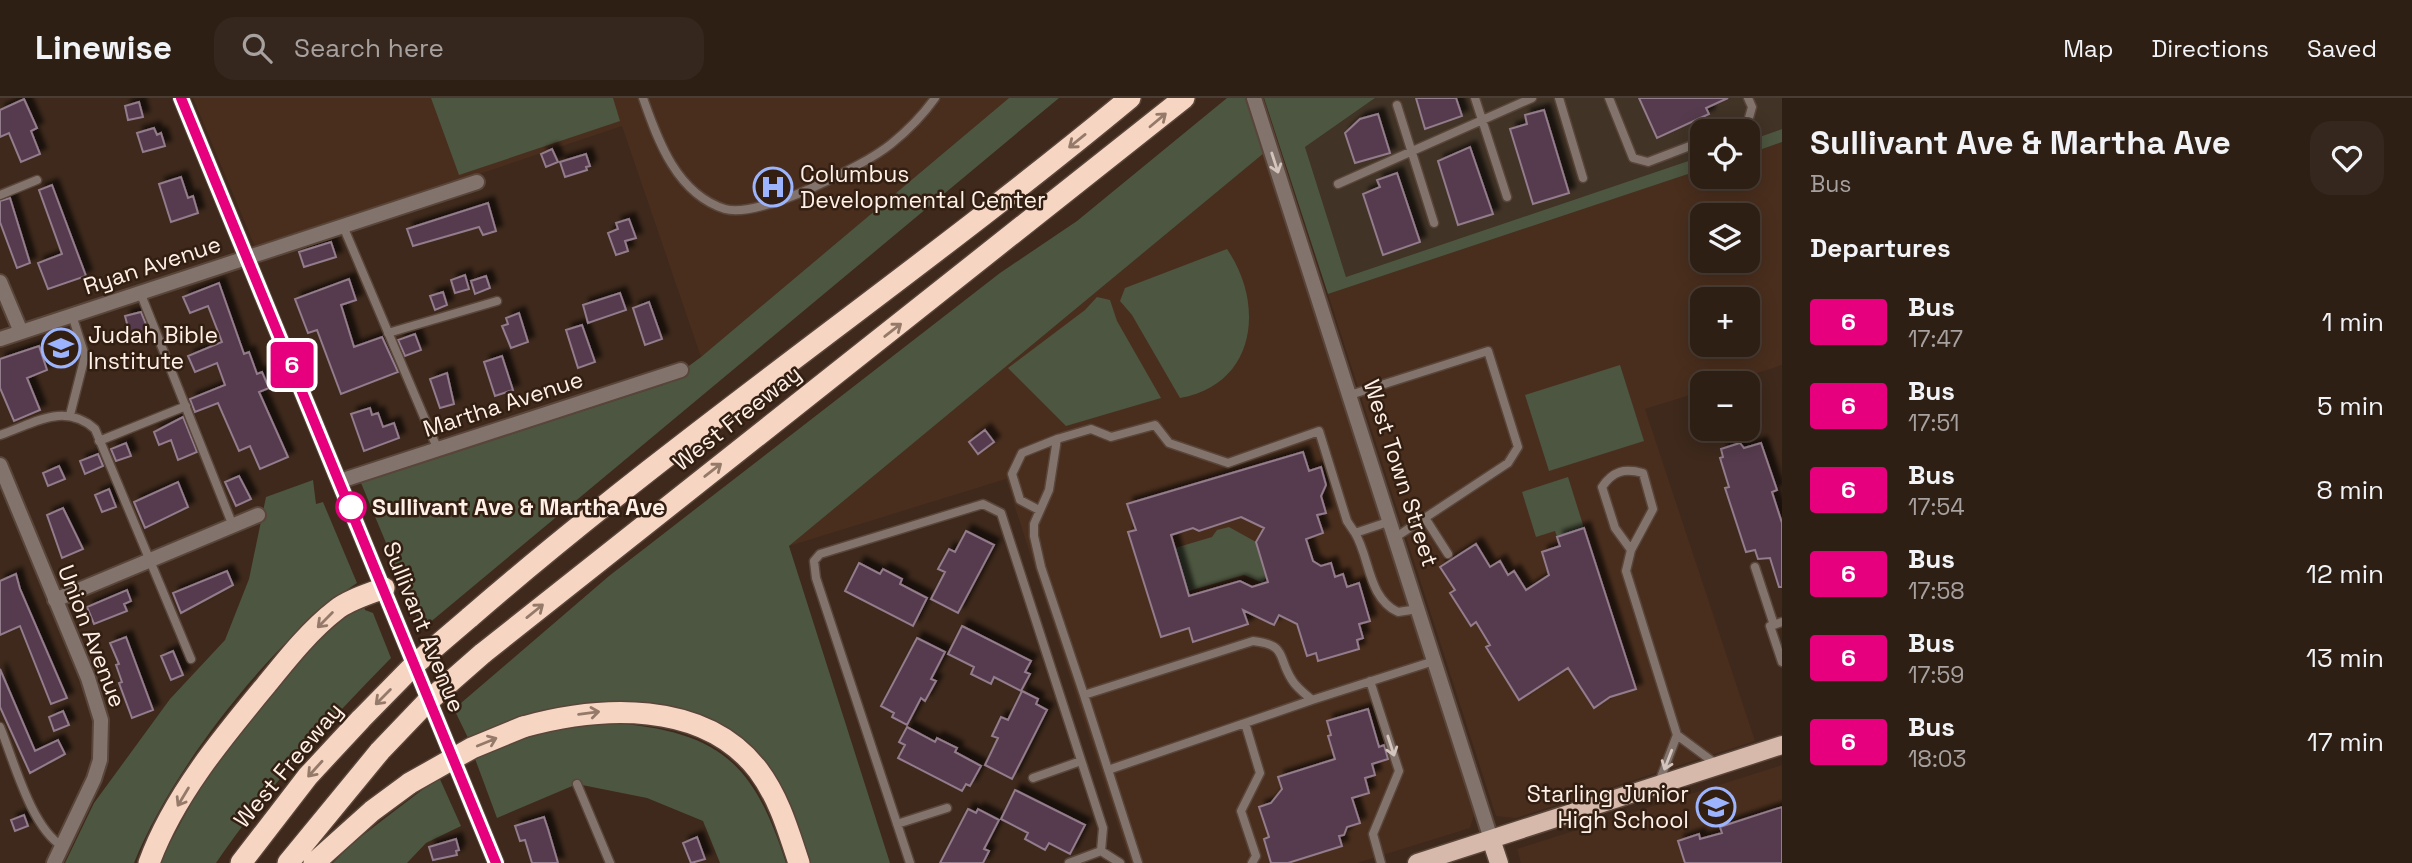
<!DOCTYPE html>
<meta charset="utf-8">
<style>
:root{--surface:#2e1f15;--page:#36271e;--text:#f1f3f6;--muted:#a7a2a0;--line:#493d34}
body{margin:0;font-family:"Space Grotesk",sans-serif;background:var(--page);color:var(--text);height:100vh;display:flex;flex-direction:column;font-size:26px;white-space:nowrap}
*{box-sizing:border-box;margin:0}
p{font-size:23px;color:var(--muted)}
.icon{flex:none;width:38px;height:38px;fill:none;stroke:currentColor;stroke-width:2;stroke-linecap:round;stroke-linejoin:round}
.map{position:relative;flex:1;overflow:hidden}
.side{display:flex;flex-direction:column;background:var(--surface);width:630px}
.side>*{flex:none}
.badge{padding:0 14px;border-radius:5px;font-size:24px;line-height:46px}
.buttons{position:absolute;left:1690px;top:21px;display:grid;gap:14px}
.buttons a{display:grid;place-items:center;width:70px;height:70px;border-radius:14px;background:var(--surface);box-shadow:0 4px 18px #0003,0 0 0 2px var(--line);font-size:35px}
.map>.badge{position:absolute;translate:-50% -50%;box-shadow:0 0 0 4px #fff}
h2{padding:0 28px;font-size:26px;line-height:63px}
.round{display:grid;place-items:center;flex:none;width:74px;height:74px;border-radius:21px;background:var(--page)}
.head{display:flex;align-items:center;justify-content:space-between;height:119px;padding:0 28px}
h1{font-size:33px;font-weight:600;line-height:52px}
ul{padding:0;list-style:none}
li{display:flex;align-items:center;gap:21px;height:84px;padding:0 28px}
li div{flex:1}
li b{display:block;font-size:26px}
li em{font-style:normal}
li .badge{min-width:77px;font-weight:700;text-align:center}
header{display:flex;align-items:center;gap:42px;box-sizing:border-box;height:98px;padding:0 35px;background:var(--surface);border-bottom:2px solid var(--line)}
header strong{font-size:33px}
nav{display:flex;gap:38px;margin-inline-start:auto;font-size:24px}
.search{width:490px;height:63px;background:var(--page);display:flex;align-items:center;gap:18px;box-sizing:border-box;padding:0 24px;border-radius:21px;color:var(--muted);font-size:26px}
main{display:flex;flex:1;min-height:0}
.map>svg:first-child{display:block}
</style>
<header>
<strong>Linewise</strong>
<div class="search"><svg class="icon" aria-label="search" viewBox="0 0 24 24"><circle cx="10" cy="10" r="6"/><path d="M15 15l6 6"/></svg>Search here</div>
<nav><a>Map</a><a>Directions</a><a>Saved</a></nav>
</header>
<main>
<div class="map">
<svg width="1782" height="765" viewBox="0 0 1782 765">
<defs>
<filter id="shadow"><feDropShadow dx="6" dy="-6" stdDeviation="2" flood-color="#0009"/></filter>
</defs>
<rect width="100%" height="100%" fill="#3e291c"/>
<path fill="#413326" d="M1375,0H1782V31L1748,43V33H1703V58L1346,179L1305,49Z"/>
<path fill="#492e1d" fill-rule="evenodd" d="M193,0H1009L701,259L622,28L256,151Z
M1782,44V267L1726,285H1703V293L1645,311L1755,643L1516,720L1496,718L1328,196L1703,71V79H1748V56ZM1703,117H1748V163H1703ZM1703,201H1748V247H1703Z
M1264,55L1475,714L1470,730L1357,765H1130L1006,381L789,448Z
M1782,667V765H1521L1517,751Z"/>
<path fill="#4d5640" d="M431,0H613L620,23L459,77Z
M1009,0H1059L422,531L361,385L663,287L701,259Z
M1227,0H1245L1264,55L789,448L890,765H810L793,712L777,682L753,654L616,605L545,613L468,640L454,611L609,478L1000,175L1077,123Z
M1264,0H1375L1305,49L1346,179L1703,58V71L1328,196Z
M1782,31V44L1748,56V43Z
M1227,151C1266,208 1255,287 1180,300L1132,217L1120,203L1125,190Z
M1097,199L1110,202L1117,223L1161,300L1066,328L1008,270L1085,212Z
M1620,267L1644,343L1549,373L1525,297Z
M1568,379L1584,430L1557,439L1555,433L1536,439L1522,394Z
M313,382L316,406L323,404L357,485C273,540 171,672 134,765H65L94,705L170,601L225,542L249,481L266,399Z
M1229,429L1256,444L1267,477L1263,485L1244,477L1182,495L1185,484L1175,450L1212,439L1217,432Z
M364,508L365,512L373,515L391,560C328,624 267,690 216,765H159L200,689L248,623L332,523Z
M605,624C716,633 752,659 786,765H720L703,723L647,700L577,686L497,720L474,658L530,636Z
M439,679L461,728L426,745L407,765H333L350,747Z"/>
<path fill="#543b4d" stroke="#937b8c" stroke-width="2" fill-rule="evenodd" filter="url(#shadow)" d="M1416,0H1456L1462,18L1425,31Z
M1639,0H1728L1706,10L1709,16L1657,40Z
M24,1L37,30L31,33L40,56L21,64L9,35L0,39V12Z
M139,4L143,19L128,22L125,8Z
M1544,12L1569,95L1533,106L1510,31L1527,26L1525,17Z
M1378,16L1390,55L1355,65L1345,35L1360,21Z
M154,30L157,37L161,35L165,48L143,54L137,35Z
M1470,49L1493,116L1458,127L1438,63Z
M552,51L558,64L546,69L541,56Z
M586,56L590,68L586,69L587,72L565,79L560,64Z
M1397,75L1420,144L1383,157L1363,96L1380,89L1377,82Z
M181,79L188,100L193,98L198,115L171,124L159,86Z
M52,87L86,178L48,191L38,165L62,156L39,92Z
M10,100L30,165L17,170L0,124V103Z
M488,105L496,133L483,137L479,129L413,148L407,131Z
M629,121L636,140L625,143L628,153L616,157L608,135L618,131L616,125Z
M331,144L336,159L304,169L299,154Z
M465,177L469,191L455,195L451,182Z
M486,178L490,190L475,196L471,183Z
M349,181L356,202L341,207L354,249L382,239L398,274L341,296L317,232L308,235L295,201Z
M219,185L244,256L249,254L257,276L262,274L269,290L259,294L288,359L260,371L250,348L239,353L218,305L195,314L190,301L225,287L217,265L195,274L188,258L222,244L208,208L190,215L183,199Z
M443,194L447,207L435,212L430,198Z
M620,195L626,212L588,225L583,207Z
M649,204L662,241L645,247L633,210Z
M141,214L150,236L131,241L125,218Z
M519,215L528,244L511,250L502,228L508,226L506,220Z
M582,227L595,264L578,270L566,232Z
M415,236L421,252L405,258L398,242Z
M39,248L47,272L27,280L40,312L14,323L0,290V261Z
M502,258L513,292L495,298L484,264Z
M447,275L454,306L440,310L430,281Z
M370,310L372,317L378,315L383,329L394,325L399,340L364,353L351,316Z
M183,319L197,354L178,362L171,342L159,347L154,334Z
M985,332L994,344L978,356L969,344Z
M126,345L131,358L116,363L111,351Z
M1740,345L1744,350L1761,345L1777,392L1772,394L1782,425V489H1779L1770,460L1758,461L1755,452L1746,454L1725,390L1729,389L1720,360L1723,359L1721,351Z
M1303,354L1309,373L1321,369L1326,387L1321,398L1326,415L1317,417L1323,435L1306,441L1313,463L1321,468L1331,465L1335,479L1343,476L1347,489L1359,485L1370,523L1359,526L1363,540L1357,542L1359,551L1318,563L1316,555L1307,558L1297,526L1279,517L1274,527L1243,512L1248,526L1193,544L1189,530L1161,539L1128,434L1136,432L1127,406ZM1241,419L1264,430L1256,444L1268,484L1252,489L1240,483L1189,498L1171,437L1193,430L1199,433Z
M98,356L103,368L85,376L80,363Z
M59,368L65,381L48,388L43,375Z
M239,378L251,401L236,408L225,384Z
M178,384L188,409L145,430L134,404Z
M109,391L116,409L102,414L95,397Z
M63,410L83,451L62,460L47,417Z
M1584,430L1636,591L1610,599L1594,610L1568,570L1519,602L1486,549L1490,547L1476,524L1471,528L1450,495L1455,492L1440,469L1476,446L1490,469L1500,463L1508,477L1514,473L1526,492L1549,477L1542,454L1560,448L1557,439Z
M966,433L994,447L958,515L931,501L945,474L938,471L949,451L955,454Z
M859,465L880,476L883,471L902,481L900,486L927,500L913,528L845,493Z
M227,473L233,487L181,515L173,495Z
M16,476L20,491L67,600L51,606L20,528L0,537V483Z
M127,492L131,503L124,506L127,513L94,526L87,509Z
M962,528L1031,563L1025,574L1030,576L1021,593L994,579L991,586L971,576L974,569L948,556Z
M126,539L153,612L132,620L119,585L122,584L116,567L119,566L110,545Z
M917,540L945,554L931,581L936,583L925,603L921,600L907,627L892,619L894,615L881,608Z
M173,553L183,577L171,582L161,558Z
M0,571L35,653L58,642L65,656L30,675L0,609Z
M1022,593L1038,601L1036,606L1047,612L1012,681L985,667L998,640L992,638L1001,619L1008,622Z
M1368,611L1379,649L1384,647L1388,661L1372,666L1375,677L1365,680L1369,695L1352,700L1360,725L1347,729L1344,737L1339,738L1342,748L1288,765H1271L1264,741L1269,739L1259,709L1271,705L1282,691L1278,679L1335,661L1328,638L1331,637L1327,623Z
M63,613L69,627L54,633L49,619Z
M907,629L935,644L937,640L957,650L955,654L981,668L970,688L966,686L962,693L898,660L905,647L899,644Z
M1015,692L1085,727L1070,756L1049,745L1045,752L1025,741L1028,735L1001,721Z
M1782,709V765H1685L1678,743L1699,736L1700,741L1722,735L1720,729Z
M968,711L976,715L978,711L999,722L984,751L989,753L983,765H940Z
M24,717L28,728L15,733L11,722Z
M544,719L548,731L558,765H532L525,742L520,743L515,728Z
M697,739L705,761L691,765L683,745Z
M456,741L459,752L456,753L457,757L433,762L429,749Z"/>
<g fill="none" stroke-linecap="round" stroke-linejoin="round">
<defs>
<path id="service" d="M643,0C658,43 677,96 725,111C759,121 864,68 891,46C907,33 923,17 935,0
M1475,0L1507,99
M1559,0L1583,80
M1609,0L1633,60L1648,64L1703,43
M1397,7L1434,125
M1729,33L1747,27L1752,9L1748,0
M1338,86L1532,0
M0,97L37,82
M343,128L438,352
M140,194L233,428
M388,235L497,203
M1350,297L1488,253L1518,349L1508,365L1396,439
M70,317L85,258L72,217
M0,337C35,325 64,304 95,331L191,561
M99,343L186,308
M1039,412L1020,402L1012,376L1022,355L1057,341
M1425,420L1448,456
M1355,435C1370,460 1368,500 1398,514L1418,511
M1631,452L1615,430L1602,389C1613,373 1624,370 1643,375L1653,411L1631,452L1626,473L1677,637L1716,666
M1755,469L1774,527
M1782,524L1770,528L1782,564
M1370,583L1399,673L1373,736L1381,765
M1084,597L1041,469L1034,438V426L1049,392L1057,341L1091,331L1111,339L1155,327L1169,345L1228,365L1319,333L1347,423L1355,435L1391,423
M1245,625L1260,675L1241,713L1256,758L1252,765
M0,629C14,663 31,729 62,748
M1108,672L1312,602
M1033,680L1081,663
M577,686L610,765
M1658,687L1677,637
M897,726L947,710
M1101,753L1120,765
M910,765L816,480L814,463L820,456L983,406L1001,415L1103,730L1101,753L1069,765
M1138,765L1084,597L1253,543C1288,547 1277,559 1292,582C1296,589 1305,596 1312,602L1434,563"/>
<path id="minor" d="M1254,0L1491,741
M0,184L21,234
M0,241L477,84
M0,367L88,580L101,622L100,662L94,681L54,765
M340,383L681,272
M55,502L258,417"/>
<path id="secondary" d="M181,0L496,765"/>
<path id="primary" d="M1491,741L1499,765
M1417,765L1782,647"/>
<path id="motorway" d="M469,520C681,336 914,179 1130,0
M482,556L1184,0
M523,629C599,608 703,601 758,672C779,700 788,732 799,765
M149,765C173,699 222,640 266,587C287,561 310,532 336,512C348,502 369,496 384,490
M241,765L308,678L361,621
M288,765L380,653
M314,765L372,713L410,685"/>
</defs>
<use href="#service" stroke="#594539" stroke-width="11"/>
<use href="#minor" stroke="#594539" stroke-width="18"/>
<use href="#secondary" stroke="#594539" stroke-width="18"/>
<use href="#primary" stroke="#594539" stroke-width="21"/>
<use href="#motorway" stroke="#594539" stroke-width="24"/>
<use href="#service" stroke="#82746d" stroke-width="8"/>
<use href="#minor" stroke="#82746d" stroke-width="14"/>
<use href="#secondary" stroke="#b19b90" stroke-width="14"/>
<use href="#primary" stroke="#d6b9aa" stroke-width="18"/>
<use href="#motorway" stroke="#f7d5c3" stroke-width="21"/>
<defs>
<path id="motorway-bridge" d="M361,621L414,567L469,520
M380,653L425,606L482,556
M410,685L472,650L523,629"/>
</defs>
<use href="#motorway-bridge" stroke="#594539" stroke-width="24" stroke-linecap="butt"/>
<use href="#motorway-bridge" stroke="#f7d5c3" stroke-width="21"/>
</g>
<defs><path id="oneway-shaft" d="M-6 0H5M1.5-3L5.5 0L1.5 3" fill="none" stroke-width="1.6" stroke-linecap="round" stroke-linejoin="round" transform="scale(1.75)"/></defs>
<g stroke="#957a6a">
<use href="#oneway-shaft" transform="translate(1158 22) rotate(-40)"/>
<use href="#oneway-shaft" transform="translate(1077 43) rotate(141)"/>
<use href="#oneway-shaft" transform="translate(893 232) rotate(-38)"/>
<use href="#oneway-shaft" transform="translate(713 372) rotate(-38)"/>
<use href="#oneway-shaft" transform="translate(535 513) rotate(-39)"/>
<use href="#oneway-shaft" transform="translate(325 522) rotate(135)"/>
<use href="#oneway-shaft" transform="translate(383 599) rotate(135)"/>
<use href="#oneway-shaft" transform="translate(589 615) rotate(-7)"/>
<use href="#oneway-shaft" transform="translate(487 644) rotate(-22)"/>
<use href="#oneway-shaft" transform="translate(315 671) rotate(132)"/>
<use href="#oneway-shaft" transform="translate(183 699) rotate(121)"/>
</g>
<g stroke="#d3c5bd">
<use href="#oneway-shaft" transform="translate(1275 65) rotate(72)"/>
<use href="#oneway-shaft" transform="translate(1391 648) rotate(72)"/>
<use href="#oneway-shaft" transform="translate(1668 662) rotate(111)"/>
</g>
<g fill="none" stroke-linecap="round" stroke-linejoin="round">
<defs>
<path id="line" d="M181,0L496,765"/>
</defs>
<use href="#line" stroke="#fff" stroke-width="16"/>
<use href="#line" stroke="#e6007e" stroke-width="10"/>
</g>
<defs>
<symbol id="hospital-ring" viewBox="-11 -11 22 22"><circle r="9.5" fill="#331f12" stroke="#9cb4fd" stroke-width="1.5"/><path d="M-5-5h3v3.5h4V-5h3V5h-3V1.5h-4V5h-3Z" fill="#9cb4fd"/></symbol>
<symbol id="school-ring" viewBox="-11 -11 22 22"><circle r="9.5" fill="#331f12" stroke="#9cb4fd" stroke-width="1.5"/><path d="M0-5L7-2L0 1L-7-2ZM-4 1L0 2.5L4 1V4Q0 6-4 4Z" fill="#9cb4fd"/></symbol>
</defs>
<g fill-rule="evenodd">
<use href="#hospital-ring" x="751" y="67" width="44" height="44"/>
<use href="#school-ring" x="39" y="228" width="44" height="44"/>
<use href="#school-ring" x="1694" y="687" width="44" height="44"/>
</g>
<circle fill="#fff" stroke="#e6007e" stroke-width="3.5" cx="351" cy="409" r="14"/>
<g text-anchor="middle" stroke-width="5" stroke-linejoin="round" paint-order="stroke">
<g font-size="23" fill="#fff0e8" stroke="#331f12" text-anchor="start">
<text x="800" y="84">Columbus<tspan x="800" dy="26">Developmental Center</tspan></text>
<text x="88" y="245">Judah Bible<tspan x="88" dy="26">Institute</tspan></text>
<text x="1689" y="704" text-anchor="end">Starling Junior<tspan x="1689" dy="26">High School</tspan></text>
</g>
<g font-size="23" fill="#fff0e8" stroke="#331f12">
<text transform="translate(152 167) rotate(-18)" y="8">Ryan Avenue</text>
<text transform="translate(503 306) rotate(-18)" y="8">Martha Avenue</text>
<text transform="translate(737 320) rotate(-38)" y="8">West Freeway</text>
<text transform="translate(1401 375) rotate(72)" y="8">West Town Street</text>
<text transform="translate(424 529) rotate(68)" y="8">Sullivant Avenue</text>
<text transform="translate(92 538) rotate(69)" y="8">Union Avenue</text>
<text transform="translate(288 667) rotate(-50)" y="8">West Freeway</text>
</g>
<g font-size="23" font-weight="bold" fill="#fff0e8" stroke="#331f12" text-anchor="start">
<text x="372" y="417">Sullivant Ave &amp; Martha Ave</text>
</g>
</g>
</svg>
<div class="buttons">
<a><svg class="icon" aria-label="locate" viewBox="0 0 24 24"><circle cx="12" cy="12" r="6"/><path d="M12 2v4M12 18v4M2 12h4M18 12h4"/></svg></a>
<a><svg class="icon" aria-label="layers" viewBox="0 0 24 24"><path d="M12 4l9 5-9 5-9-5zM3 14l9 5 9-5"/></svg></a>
<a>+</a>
<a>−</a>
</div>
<b class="badge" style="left:292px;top:267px;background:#e6007e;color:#fff">6</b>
</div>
<section class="side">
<div class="head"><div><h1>Sullivant Ave &amp; Martha Ave</h1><p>Bus</p></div><a class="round"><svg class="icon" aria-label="heart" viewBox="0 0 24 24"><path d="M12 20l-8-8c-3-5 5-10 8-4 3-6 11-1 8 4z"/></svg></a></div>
<h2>Departures</h2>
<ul>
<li><span class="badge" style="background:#e6007e;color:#fff">6</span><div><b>Bus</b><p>17:47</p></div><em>1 min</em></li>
<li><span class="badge" style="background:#e6007e;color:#fff">6</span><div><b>Bus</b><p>17:51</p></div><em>5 min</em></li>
<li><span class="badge" style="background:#e6007e;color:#fff">6</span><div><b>Bus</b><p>17:54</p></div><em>8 min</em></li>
<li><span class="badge" style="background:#e6007e;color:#fff">6</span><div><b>Bus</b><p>17:58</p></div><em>12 min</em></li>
<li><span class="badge" style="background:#e6007e;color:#fff">6</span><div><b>Bus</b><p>17:59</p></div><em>13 min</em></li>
<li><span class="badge" style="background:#e6007e;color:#fff">6</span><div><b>Bus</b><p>18:03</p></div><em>17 min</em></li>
</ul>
</section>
</main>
